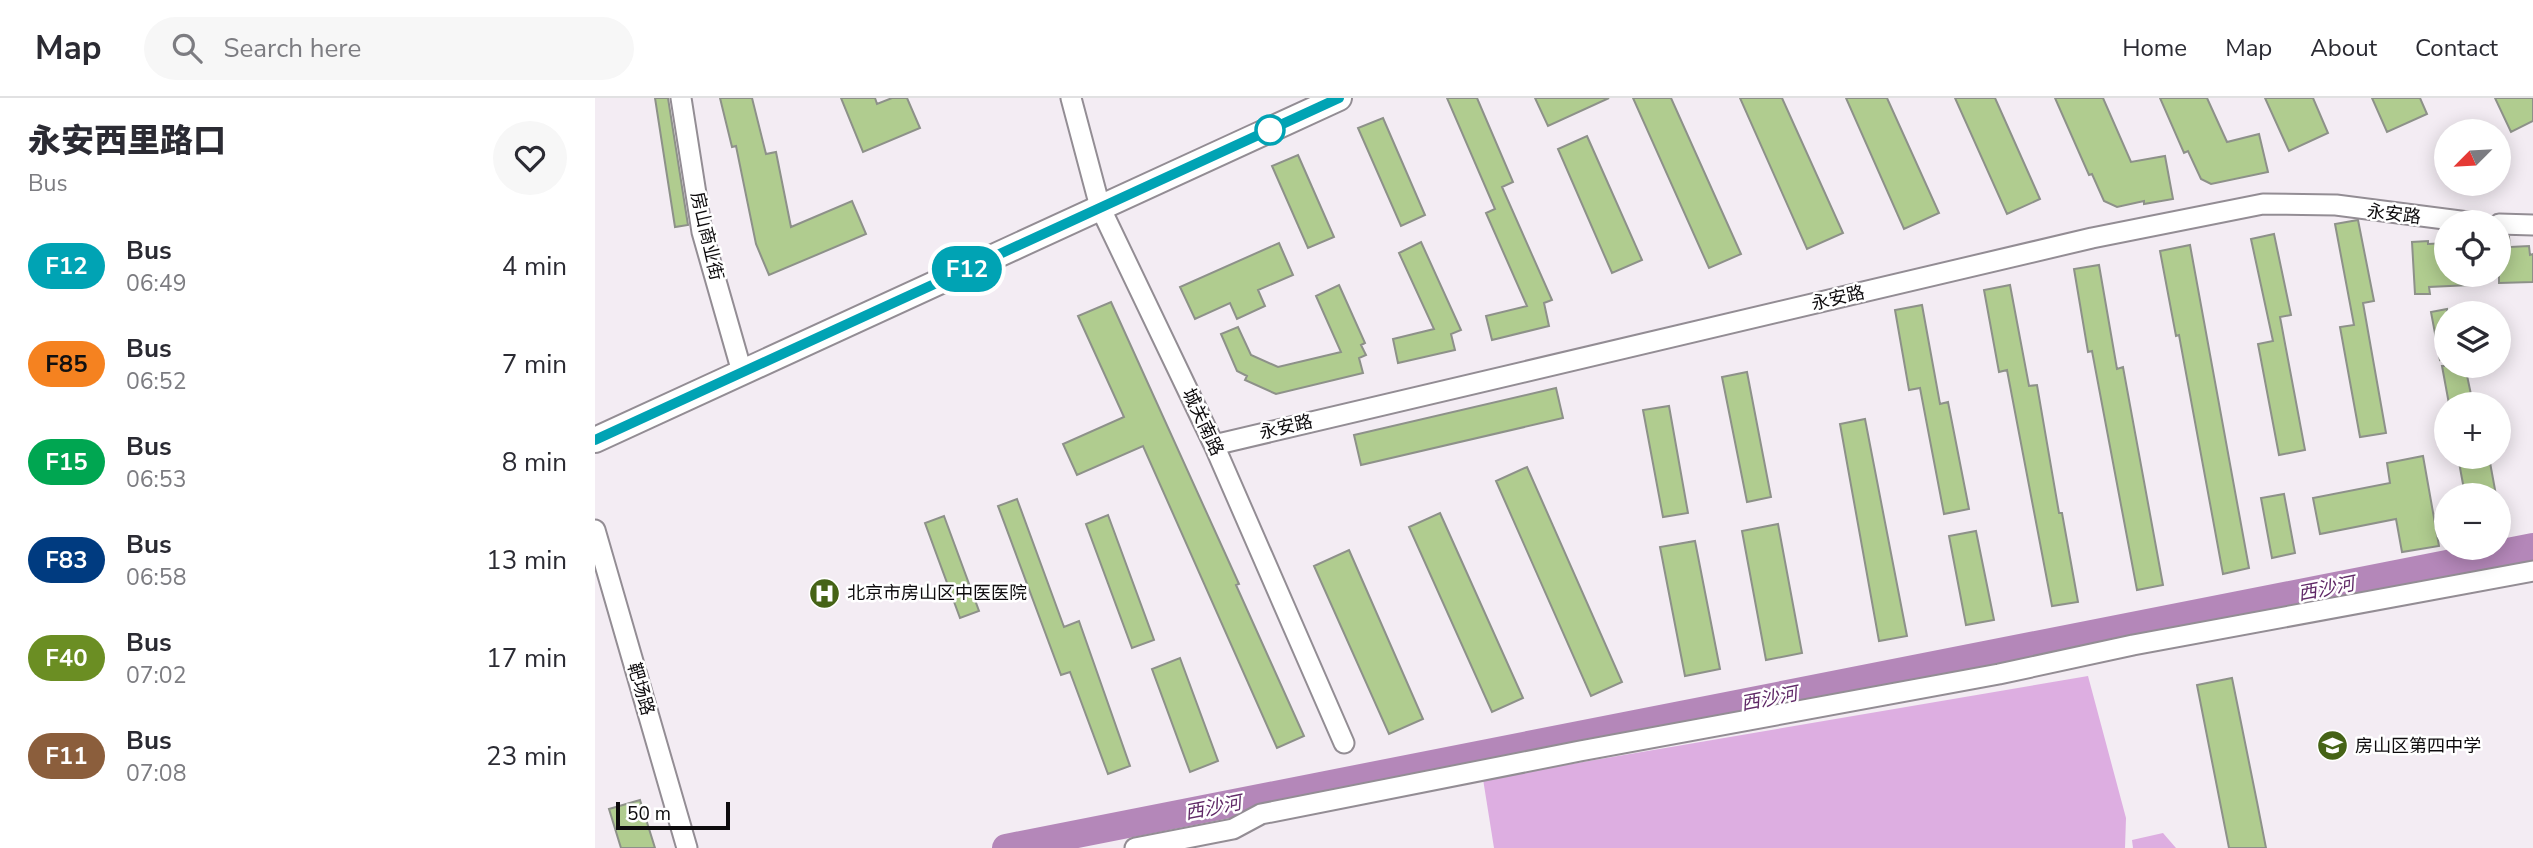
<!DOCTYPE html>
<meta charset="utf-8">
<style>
:root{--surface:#fff;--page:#f7f7f7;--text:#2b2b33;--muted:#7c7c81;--line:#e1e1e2}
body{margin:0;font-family:"Nunito Sans","Noto Sans SC",sans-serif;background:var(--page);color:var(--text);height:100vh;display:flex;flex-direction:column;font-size:26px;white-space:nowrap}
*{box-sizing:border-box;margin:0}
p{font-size:23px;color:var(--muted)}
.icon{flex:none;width:38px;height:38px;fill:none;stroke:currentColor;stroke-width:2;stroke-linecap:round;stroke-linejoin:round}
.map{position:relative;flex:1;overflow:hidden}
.side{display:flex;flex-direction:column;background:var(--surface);width:595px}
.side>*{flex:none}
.badge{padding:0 14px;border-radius:23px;font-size:24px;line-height:46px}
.needle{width:46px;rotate:246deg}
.buttons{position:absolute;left:1839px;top:21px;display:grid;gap:14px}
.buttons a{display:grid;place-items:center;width:77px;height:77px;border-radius:50%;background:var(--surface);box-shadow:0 4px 18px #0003;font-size:35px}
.scale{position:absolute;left:21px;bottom:18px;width:114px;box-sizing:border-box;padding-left:7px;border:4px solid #0d0b0d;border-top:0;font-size:19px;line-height:24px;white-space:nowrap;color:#0d0b0d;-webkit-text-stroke:5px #fff;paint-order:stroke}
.map>.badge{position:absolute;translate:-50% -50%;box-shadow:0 0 0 4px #fff}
.round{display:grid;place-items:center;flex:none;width:74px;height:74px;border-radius:37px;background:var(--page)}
.head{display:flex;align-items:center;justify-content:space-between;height:119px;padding:0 28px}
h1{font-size:33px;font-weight:800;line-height:52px}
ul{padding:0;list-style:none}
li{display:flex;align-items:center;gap:21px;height:98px;padding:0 28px}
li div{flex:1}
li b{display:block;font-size:26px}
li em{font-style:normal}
li .badge{min-width:77px;font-weight:700;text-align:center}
header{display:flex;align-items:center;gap:42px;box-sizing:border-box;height:98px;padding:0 35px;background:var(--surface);border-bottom:2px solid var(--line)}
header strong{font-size:33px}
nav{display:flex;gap:38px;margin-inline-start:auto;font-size:24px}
.search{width:490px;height:63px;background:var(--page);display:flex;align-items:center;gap:18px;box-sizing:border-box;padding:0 24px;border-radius:38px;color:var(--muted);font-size:26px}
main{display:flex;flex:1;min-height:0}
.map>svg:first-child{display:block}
</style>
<header>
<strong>Map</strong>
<div class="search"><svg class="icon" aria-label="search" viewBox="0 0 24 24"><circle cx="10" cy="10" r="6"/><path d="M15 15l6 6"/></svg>Search here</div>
<nav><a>Home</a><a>Map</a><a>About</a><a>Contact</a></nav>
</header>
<main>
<section class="side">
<div class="head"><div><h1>永安西里路口</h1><p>Bus</p></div><a class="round"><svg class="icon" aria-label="heart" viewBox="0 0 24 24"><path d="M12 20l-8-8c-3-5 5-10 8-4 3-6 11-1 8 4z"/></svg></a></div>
<ul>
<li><span class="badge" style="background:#00a3b4;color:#fff">F12</span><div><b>Bus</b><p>06:49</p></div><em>4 min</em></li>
<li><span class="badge" style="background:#f58220;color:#111">F85</span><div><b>Bus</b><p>06:52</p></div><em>7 min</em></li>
<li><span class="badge" style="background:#00a651;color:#fff">F15</span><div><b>Bus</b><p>06:53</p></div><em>8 min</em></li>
<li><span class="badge" style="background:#003b80;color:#fff">F83</span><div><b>Bus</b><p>06:58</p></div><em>13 min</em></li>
<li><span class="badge" style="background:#6b8e23;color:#fff">F40</span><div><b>Bus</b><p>07:02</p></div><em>17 min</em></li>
<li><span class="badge" style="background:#8b5e3c;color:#fff">F11</span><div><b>Bus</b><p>07:08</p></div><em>23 min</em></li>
</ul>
</section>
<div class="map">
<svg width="1938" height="750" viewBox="0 0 1938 750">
<rect width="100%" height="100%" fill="#f3ecf3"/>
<path fill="#ddaee1" d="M1493,578L1531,720L1530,750H899L888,681Z
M1568,735L1581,750H1538L1537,742Z"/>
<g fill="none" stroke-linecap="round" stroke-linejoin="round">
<path stroke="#b487b9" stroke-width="28" d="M411,750L1938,449"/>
</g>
<path fill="#b0cc8f" stroke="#8d9189" stroke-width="2" d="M60,0H73L93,127L80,129Z
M125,0H157L171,56L181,54L196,129L257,103L271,136L174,177L161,146L141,48L137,49Z
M246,0H280L282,6L297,0H312L325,30L268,54Z
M852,0H882L918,84L907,89L957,202L949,205L954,228L897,242L891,218L932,208L891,115L900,111Z
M940,0H1014L953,28Z
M1038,0H1076L1146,156L1114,170Z
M1145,0H1187L1248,135L1212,151Z
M1251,0H1292L1344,115L1309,131Z
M1360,0H1400L1445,101L1412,116Z
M1460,0H1508L1536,64L1570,58L1578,101L1549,106V103L1522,109L1509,103L1497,76L1494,77Z
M1565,0H1612L1632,44L1664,36L1673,74L1616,86L1606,81L1593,53L1589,55Z
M1670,0H1718L1733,35L1694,53Z
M1777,0H1825L1832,16L1792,34Z
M1900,0H1938V23L1916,34Z
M788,20L830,117L806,128L763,30Z
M992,38L1047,162L1017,175L963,51Z
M703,57L739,139L713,150L677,68Z
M1763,122L1779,203L1768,205L1791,335L1765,339L1745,229L1759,227L1740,126Z
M1679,136L1696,217L1685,219L1710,352L1684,357L1663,246L1678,243L1656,141Z
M1904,138L1914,139L1915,149L1934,148L1935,157L1938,156V184L1904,185Z
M1833,143V146L1852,145V177H1874L1875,187L1834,189L1835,196H1820L1817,144Z
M826,144L866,232L856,236L860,252L803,265L798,241L839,231L804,155Z
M684,145L698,177L663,192L670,208L642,221L635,205L600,221L585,189Z
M1595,147L1654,470L1628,476L1584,237L1581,238L1565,153Z
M1504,167L1522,271L1528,269L1568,487L1542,492L1497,253L1493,254L1479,171Z
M744,187L770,245L766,247L771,257L764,260L768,275L681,296L650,282L652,278L642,273L626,236L643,229L656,257L683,269L746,254L721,198Z
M1415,187L1434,288L1442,287L1464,415H1467L1483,504L1457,508L1412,272L1404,274L1389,192Z
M516,204L644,486L641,487L709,638L682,650L548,348L482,377L468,346L529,319L483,218Z
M1327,207L1345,306L1353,304L1374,411L1349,416L1325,290L1314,292L1300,212Z
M1852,211V261L1845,262L1836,214Z
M1847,268H1870L1878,306H1854Z
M1152,274L1176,399L1152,404L1127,279Z
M961,290L968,320L766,367L759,337Z
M1074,308L1093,415L1068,419L1048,312Z
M1270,321L1312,538L1284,543L1245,326Z
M1828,358L1844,448L1807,454L1801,421L1725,436L1718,400L1795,385L1792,365Z
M1863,359H1894L1901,397H1870Z
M932,369L1027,584L996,598L901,383Z
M1689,396L1700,455L1677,460L1666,400Z
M422,401L469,529L484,523L535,668L513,676L475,574L466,577L403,408Z
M845,415L928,600L897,614L814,429Z
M513,417L559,542L537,550L491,426Z
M349,418L384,513L365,520L330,425Z
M1183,426L1207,555L1171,562L1147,433Z
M1381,433L1399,522L1371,527L1354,438Z
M1100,443L1125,571L1090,578L1065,449Z
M754,452L828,621L794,636L719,468Z
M585,560L623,663L595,674L557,571Z
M1637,580L1662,704L1671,750H1634L1602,587Z
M45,702L60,750H26L14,711Z"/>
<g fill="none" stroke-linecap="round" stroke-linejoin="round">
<defs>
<path id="minor" d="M86,0L107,134L147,274
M476,0L505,109L619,347L749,645
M1904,126L1938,127
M619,347L1497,140L1668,106L1741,107L1873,124
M0,432L92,750
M540,750L638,731L666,716L985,653L1404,576L1538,547L1938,473"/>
<path id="major" d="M0,342L744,0"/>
</defs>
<use href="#minor" stroke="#938d94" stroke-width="23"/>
<use href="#major" stroke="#938d94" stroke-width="28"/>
<use href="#minor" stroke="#fff" stroke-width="19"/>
<use href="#major" stroke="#fff" stroke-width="24"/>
</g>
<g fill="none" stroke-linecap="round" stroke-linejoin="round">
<defs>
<path id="line" d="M0,342L744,0"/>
</defs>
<use href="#line" stroke="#fff" stroke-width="16"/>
<use href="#line" stroke="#00a3b4" stroke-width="10"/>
</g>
<defs>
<symbol id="hospital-disc" viewBox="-11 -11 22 22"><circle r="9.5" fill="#456316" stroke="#fff"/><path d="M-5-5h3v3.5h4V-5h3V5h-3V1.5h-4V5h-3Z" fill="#fff"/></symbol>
<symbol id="school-disc" viewBox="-11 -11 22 22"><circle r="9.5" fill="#456316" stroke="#fff"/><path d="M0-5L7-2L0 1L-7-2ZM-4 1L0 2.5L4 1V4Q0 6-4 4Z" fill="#fff"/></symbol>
</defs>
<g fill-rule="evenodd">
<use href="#hospital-disc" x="212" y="478" width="35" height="35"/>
<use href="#school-disc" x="1720" y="630" width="35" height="35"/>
</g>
<circle fill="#fff" stroke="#00a3b4" stroke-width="3.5" cx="675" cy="32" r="14"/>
<g text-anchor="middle" stroke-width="5" stroke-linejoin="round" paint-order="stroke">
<g font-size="18" fill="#0d0b0d" stroke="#fff">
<text transform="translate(1799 116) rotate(7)" y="6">永安路</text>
<text transform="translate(112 138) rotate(77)" y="6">房山商业街</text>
<text transform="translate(1243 200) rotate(-13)" y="6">永安路</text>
<text transform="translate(608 324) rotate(65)" y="6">城关南路</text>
<text transform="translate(691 329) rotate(-13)" y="6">永安路</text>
<text transform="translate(46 591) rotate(74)" y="6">靶场路</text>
</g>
<g font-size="18" fill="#0d0b0d" stroke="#fff" text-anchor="start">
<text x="252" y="501">北京市房山区中医医院</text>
<text x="1760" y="654">房山区第四中学</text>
</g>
<g font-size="19" font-style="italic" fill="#602967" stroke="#fff">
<text transform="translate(1731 490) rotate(-11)" y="7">西沙河</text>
<text transform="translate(1174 600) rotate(-11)" y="7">西沙河</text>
<text transform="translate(618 709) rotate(-11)" y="7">西沙河</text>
</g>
</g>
</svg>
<div class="buttons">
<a><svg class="needle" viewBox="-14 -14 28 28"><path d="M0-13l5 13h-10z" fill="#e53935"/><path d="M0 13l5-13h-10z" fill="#7c7c81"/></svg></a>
<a><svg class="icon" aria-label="locate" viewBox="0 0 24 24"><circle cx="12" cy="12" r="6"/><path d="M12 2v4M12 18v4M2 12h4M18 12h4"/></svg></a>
<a><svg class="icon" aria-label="layers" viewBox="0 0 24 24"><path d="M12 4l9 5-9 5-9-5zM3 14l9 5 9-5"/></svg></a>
<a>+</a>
<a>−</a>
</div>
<div class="scale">50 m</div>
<b class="badge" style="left:372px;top:171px;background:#00a3b4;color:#fff">F12</b>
</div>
</main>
